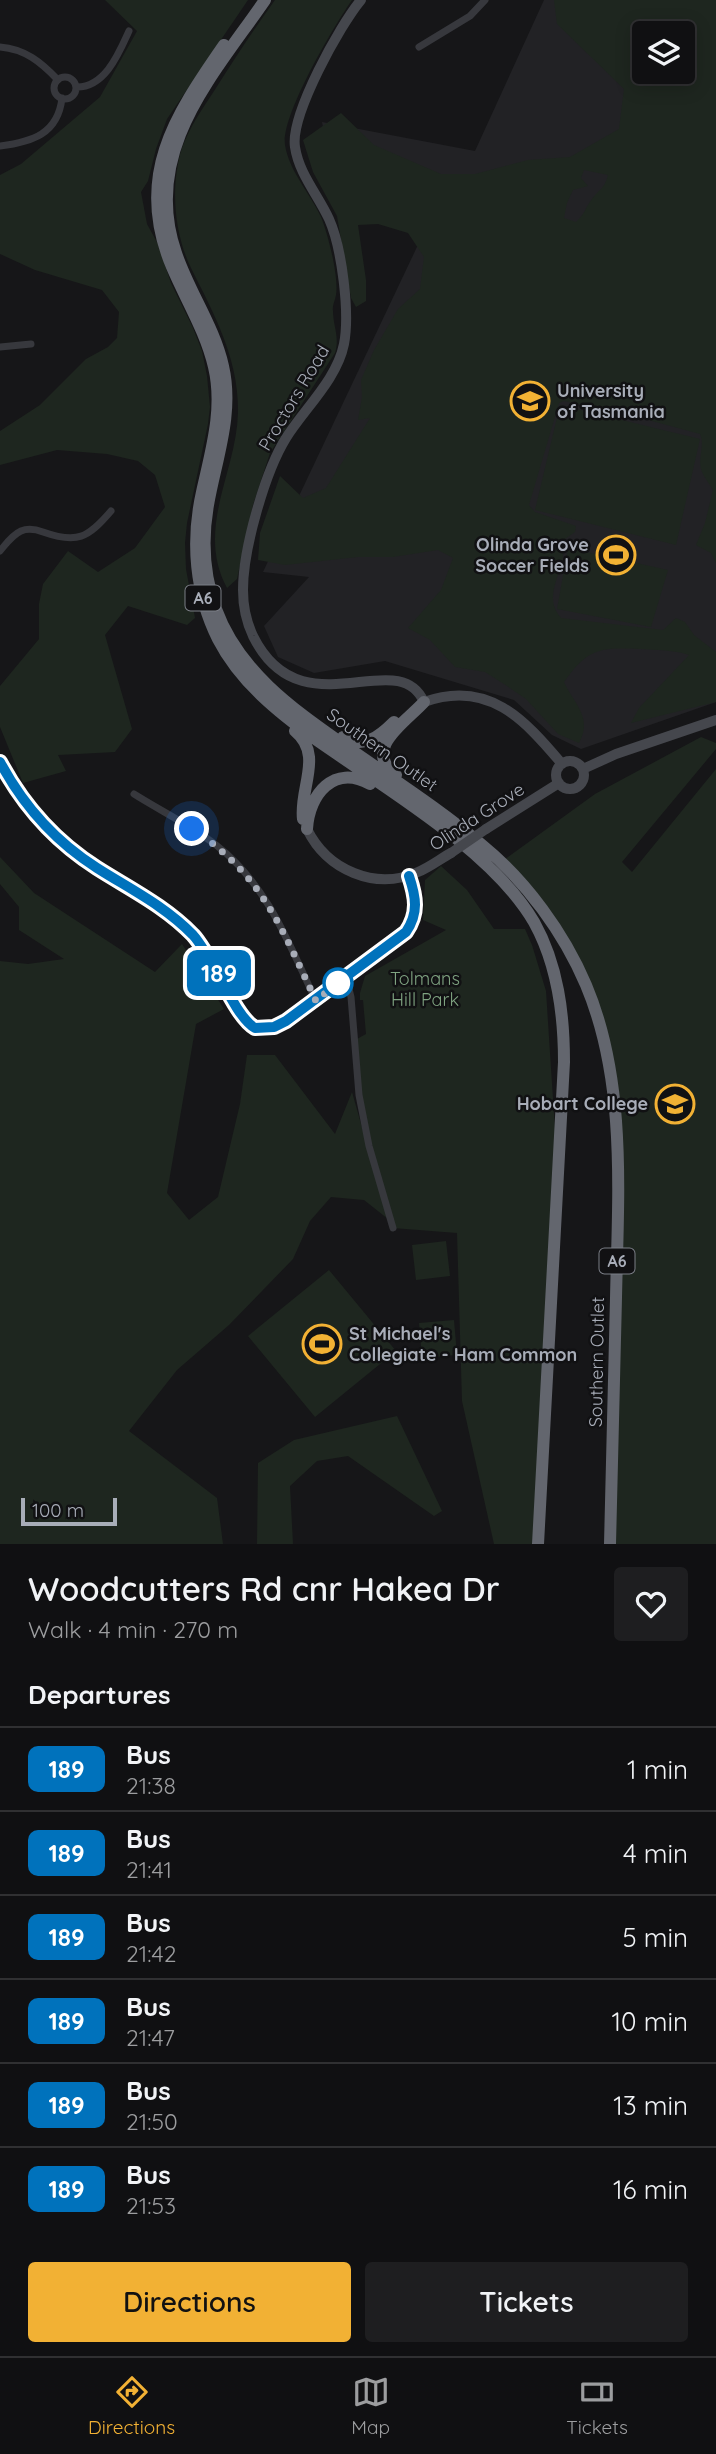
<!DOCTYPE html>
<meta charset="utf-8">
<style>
:root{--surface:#101012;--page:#1e1e20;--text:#f1f3f6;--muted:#9c9d9f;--line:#303032;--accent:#f2b134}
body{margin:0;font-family:Quicksand,sans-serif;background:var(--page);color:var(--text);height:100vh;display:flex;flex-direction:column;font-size:26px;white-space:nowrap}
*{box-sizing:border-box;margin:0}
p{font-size:23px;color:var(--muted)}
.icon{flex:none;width:38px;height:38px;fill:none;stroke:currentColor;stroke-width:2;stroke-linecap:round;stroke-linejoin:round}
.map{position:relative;height:1544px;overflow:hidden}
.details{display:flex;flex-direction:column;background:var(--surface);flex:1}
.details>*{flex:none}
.badge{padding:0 14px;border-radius:10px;font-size:24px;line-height:46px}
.controls{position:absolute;left:632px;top:21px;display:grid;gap:14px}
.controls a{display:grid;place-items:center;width:63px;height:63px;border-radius:7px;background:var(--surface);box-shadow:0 4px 18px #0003,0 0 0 2px var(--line);font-size:35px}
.scale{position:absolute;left:21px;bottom:18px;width:96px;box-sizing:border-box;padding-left:7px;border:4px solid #a8adb8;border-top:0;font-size:19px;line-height:24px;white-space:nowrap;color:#a8adb8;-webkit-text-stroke:5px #111113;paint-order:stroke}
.you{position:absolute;width:35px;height:35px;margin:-18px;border:5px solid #fff;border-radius:50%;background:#1a73e8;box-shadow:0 0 0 10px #1a73e833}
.map>.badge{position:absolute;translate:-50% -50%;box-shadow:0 0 0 4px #fff}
h2{padding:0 28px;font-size:26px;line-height:63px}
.round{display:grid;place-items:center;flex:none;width:74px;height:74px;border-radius:7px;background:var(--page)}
.summary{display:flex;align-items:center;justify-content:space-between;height:119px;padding:0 28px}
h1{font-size:33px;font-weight:600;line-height:52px}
.primary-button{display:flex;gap:14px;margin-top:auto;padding:14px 28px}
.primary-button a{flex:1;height:80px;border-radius:7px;background:var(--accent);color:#111;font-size:28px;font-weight:600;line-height:80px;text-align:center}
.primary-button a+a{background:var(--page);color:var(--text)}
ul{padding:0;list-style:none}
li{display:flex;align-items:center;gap:21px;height:84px;padding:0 28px;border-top:2px solid var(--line)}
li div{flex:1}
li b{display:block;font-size:26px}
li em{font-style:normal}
li .badge{min-width:77px;font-weight:700;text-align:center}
.menu{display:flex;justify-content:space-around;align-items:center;height:98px;border-top:2px solid var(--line);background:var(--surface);font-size:19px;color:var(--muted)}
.menu a{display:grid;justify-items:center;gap:4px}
.menu .current{color:var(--accent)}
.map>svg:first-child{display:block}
</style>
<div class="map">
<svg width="716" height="1544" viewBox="0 0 716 1544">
<rect width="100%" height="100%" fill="#161618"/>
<path fill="#222225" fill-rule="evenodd" d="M544,0H716V702L581,749L552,735L514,700L385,661L314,673L278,657L264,626L309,577L263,572L425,230L340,216L322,122L475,151ZM644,33H682V72H644Z"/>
<path fill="#1e261f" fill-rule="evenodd" d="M105,0H248L167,119L156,149L148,181L141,192L147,224L158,244L171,283L193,328L202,351L207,376L210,407L208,424L187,523L185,543L186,569L195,618L187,625L128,606L105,635L132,729L115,752L58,755L66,771L23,783L0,727V686L39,639V604L43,584L68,551L98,572L135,548L165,507L155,475L138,461L107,454L57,450L0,465V431L40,405L86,359L108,347L117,338L119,312L102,290L35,270L0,254V175L21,164L100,97L137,31Z
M275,0H352C334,26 281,115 285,145C289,171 310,193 321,217C328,234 339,277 336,295C335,301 332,305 333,311C333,326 340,337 335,353L270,453L253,505L237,579L227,588C195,528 237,472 238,412C239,359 214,314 191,268C174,233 170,186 182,148C190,126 203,108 216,88C235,58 254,29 275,0Z
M554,0H716V563L711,553L696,545L705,523L713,490C709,483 703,476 701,469C698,456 705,446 700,434L641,418L564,401L559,403L529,505L535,512L576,526L575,532L562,541C570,568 539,593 561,618L663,630L676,618L685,622L694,635L716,652V702L631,723L639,708L689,655C673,650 657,650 640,649C600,647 588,648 564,682C574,704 593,717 579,743L558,734L526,699L507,686L485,672L455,667L430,640L408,628L441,590L453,558L438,550L393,557H358L285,565L258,560L260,533L280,476L303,498L326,488L370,418L358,420L362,397L361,380L374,350L398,309L420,289L424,257L408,233L378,224L358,225L366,280V301L356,307L351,298L337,216L313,172L303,140L341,113L374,145L441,174H475L528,160L570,157L619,129L624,89L557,24ZM644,33H682V72H644ZM584,170L608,175C604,190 600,188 592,199C585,208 585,214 576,222L564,218L567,203L573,190L588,186L581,178Z
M560,405L700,439L676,545L535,510Z
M568,548L668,570L651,627L557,609Z
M701,737L716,743V749L622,862L632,872L716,769V1544H610L618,1184L602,1034L564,943L501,862L595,794Z
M0,857L34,893L155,972L182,944L224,1009L196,1024L167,1193L189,1220L218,1197L240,1104L247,1055H275L335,1134L352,1092L388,1219L364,1200L331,1197L310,1221L293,1259L229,1325L177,1370L129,1431L217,1498L223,1544H0V961L28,964L64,959L19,930V907L0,884Z
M441,866L467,890L494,929H525L532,945L546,991L558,1176L538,1544H494L462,1401L457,1233L393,1228L359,1095L357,1039L366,1034L363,1000H360V993L365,976L446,930L423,920L425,880Z
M446,1241L450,1276L416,1280L412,1245Z
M329,1270L396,1351L315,1417L248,1336Z
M454,1320L457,1355L422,1358L419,1323Z
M397,1416L442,1511L434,1516L348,1456L317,1461L290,1486L293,1544H257L258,1463L294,1440Z"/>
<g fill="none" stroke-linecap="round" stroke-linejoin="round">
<path stroke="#37383d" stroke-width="7" d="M0,47C25,49 41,62 58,80
M419,47L470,16L485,0
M54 88a11 11 0 1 1 22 0a11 11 0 1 1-22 0Z
M76,87C105,88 119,53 129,31
M0,146C32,142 58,134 62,98
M0,347L31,344
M0,551C6,544 12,535 21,531C28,528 35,529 43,532C77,544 88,538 111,511
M0,762C23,805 56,842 97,868C129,889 162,905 189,932C197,939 204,948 210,957C220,973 238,1022 256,1028C266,1031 277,1026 286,1021L406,932C419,913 416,897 409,876
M134,794C161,811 190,825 216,845C267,884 289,944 316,1001
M343,978L348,985L351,997L359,1095L369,1146L393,1228"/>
<path stroke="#45474d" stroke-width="10" d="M361,0C340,25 290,115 295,147C299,174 318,195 329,219C342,248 350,313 344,344C337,379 305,408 286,438C265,472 243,549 243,590C243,606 246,621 253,636C301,733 398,643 424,702C488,679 524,719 562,764
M556 775a14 14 0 1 1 28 0a14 14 0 1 1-28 0Z
M583,769L616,754L716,720
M307,829C327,870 375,891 418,872C430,867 440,859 451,853
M486,829L559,783"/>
<path stroke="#63666e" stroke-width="12" d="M265,0C212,77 141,152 176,253C189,292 214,326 223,366C234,414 216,459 208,505C202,539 204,576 216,609C240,675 299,713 354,752C397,782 442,811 482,845C526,881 564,933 586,985C627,1082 618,1195 616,1298C614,1380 612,1462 610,1544
M224,45C174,117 134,177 172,267C186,300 206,332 214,367C224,409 211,451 202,492C191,541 195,593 218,639C240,682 279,713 318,741C385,788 493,851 534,922C558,965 564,1014 564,1062L538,1544
M295,731C324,755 299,788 303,819
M343,737C364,749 379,737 394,722
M396,775C361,749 406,722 424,702
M307,829C309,794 334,764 370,784"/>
<path stroke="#45474d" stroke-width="10" d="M451,853L486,829"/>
</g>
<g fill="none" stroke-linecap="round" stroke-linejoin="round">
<defs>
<path id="line" d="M0,762C23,805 56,842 97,868C130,889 165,906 193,935C214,958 234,1016 255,1028L274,1027L286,1021L406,932C419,913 416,897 409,876"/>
</defs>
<use href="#line" stroke="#fff" stroke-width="16"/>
<use href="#line" stroke="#0072bc" stroke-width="10"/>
<path stroke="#a8adb8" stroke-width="7" stroke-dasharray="0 12.6" d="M192,829C262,874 282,929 316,1001L343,978L338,983"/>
</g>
<defs>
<symbol id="university-ring" viewBox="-11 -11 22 22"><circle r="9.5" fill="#111113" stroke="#f2b134" stroke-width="1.5"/><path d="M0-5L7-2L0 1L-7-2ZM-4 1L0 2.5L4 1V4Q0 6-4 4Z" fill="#f2b134"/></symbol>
<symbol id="stadium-ring" viewBox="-11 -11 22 22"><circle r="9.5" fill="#111113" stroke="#f2b134" stroke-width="1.5"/><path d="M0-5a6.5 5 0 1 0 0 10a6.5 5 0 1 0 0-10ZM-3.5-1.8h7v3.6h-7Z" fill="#f2b134"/></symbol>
<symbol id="school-ring" viewBox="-11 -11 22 22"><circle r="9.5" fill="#111113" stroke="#f2b134" stroke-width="1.5"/><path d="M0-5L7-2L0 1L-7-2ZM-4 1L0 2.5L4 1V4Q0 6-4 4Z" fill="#f2b134"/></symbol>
</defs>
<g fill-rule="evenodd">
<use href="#university-ring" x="508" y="379" width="44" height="44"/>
<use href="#stadium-ring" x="594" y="533" width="44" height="44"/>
<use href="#school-ring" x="653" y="1082" width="44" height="44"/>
<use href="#stadium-ring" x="300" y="1322" width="44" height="44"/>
</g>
<circle fill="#fff" stroke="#0072bc" stroke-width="3.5" cx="338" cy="983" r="14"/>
<g text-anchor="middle" stroke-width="5" stroke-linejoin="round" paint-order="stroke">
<g fill="#111113" stroke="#7b7e86" stroke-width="2">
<rect x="185.5" y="585.5" width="35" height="25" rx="5"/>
<rect x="599.5" y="1248.5" width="35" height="25" rx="5"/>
</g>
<g font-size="16" font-weight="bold" fill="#a8adb8">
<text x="203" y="604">A6</text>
<text x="617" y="1267">A6</text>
</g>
<g font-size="18" font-weight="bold" fill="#a8adb8" stroke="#111113" text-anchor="start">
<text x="557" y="397">University<tspan x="557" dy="21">of Tasmania</tspan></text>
<text x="589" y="551" text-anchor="end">Olinda Grove<tspan x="589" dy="21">Soccer Fields</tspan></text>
<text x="648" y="1110" text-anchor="end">Hobart College</text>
<text x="349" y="1340">St Michael's<tspan x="349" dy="21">Collegiate - Ham Common</tspan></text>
</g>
<g font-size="18" fill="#a8adb8" stroke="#111113">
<text transform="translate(294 398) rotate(-59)" y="6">Proctors Road</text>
<text transform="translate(382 750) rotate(35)" y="6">Southern Outlet</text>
<text transform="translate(477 817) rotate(-33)" y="6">Olinda Grove</text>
<text transform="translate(597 1362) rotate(-89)" y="6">Southern Outlet</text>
</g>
<g font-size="18" fill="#7fa381" stroke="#111113">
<text x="425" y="985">Tolmans<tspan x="425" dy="21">Hill Park</tspan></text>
</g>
</g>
</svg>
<div class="controls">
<a><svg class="icon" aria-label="layers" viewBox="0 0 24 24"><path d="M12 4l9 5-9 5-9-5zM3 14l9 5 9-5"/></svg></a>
</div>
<div class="scale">100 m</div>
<div class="you" style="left:192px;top:829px"></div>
<b class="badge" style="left:219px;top:973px;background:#0072bc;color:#fff">189</b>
</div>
<section class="details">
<div class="summary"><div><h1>Woodcutters Rd cnr Hakea Dr</h1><p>Walk · 4 min · 270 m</p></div><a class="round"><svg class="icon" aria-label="heart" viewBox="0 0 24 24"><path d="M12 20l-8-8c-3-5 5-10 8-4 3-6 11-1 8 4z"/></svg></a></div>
<h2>Departures</h2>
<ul>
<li><span class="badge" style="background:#0072bc;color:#fff">189</span><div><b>Bus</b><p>21:38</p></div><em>1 min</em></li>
<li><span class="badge" style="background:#0072bc;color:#fff">189</span><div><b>Bus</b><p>21:41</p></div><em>4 min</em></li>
<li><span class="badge" style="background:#0072bc;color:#fff">189</span><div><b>Bus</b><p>21:42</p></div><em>5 min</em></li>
<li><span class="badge" style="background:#0072bc;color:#fff">189</span><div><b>Bus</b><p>21:47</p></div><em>10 min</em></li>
<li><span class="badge" style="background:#0072bc;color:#fff">189</span><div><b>Bus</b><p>21:50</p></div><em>13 min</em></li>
<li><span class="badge" style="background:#0072bc;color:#fff">189</span><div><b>Bus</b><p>21:53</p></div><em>16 min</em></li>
</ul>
<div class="primary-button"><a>Directions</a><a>Tickets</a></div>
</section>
<nav class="menu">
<a class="current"><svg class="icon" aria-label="directions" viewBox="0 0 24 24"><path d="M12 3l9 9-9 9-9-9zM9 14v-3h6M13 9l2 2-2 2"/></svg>Directions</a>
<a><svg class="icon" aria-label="map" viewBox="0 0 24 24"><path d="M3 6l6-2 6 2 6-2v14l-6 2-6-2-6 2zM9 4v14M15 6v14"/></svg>Map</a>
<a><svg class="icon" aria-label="tickets" viewBox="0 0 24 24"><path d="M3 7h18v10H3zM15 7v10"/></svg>Tickets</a>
</nav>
